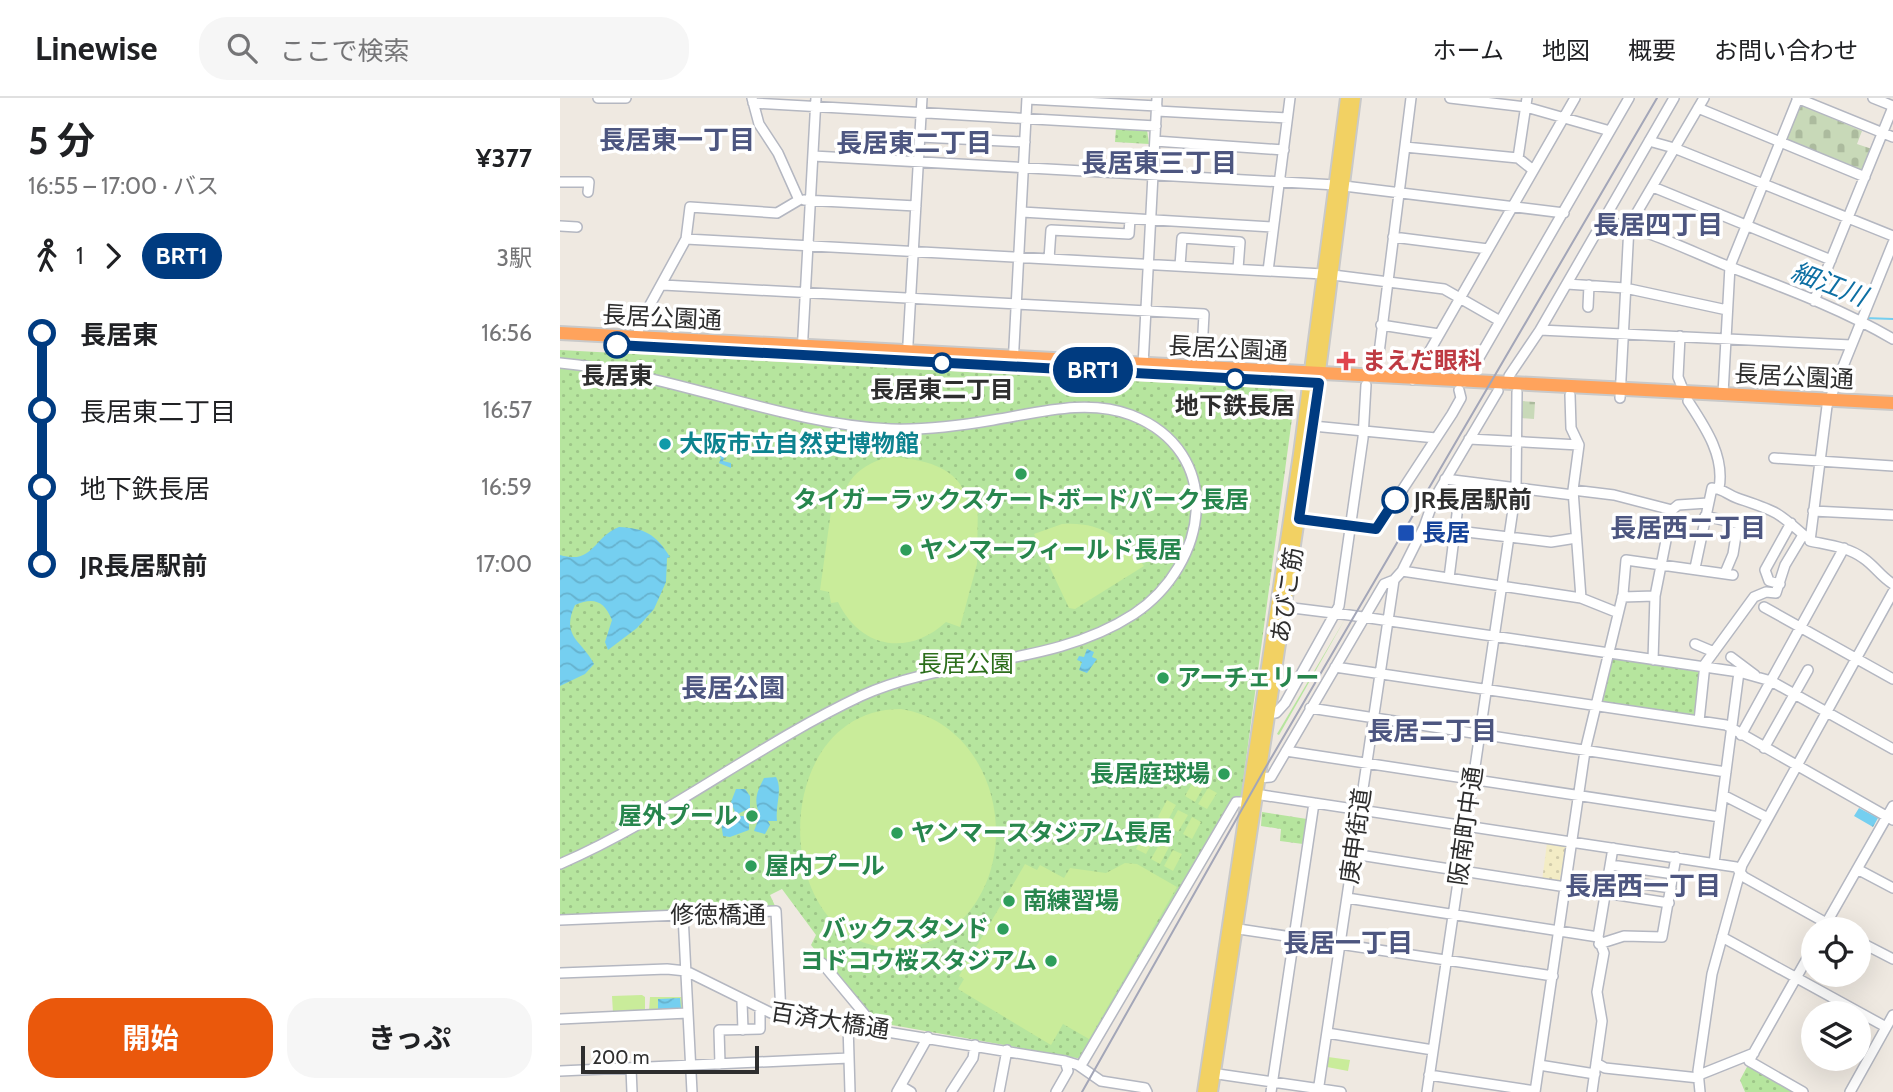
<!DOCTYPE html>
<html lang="ja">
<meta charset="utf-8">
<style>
:root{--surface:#fff;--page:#f6f6f6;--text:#202124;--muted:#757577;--line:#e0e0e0;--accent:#ea580c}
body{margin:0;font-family:Cabin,"Noto Sans JP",sans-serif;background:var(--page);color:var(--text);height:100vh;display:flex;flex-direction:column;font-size:26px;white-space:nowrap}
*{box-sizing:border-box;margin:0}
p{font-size:23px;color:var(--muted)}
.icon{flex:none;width:38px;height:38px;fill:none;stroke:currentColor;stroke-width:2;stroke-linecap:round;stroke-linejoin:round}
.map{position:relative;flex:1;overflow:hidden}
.details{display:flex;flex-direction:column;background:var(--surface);width:560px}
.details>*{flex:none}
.badge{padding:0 14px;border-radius:23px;font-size:24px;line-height:46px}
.buttons{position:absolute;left:1241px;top:819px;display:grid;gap:14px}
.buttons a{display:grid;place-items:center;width:70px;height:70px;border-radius:50%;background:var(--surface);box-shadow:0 7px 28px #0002;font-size:35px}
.scale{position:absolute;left:21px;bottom:18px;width:178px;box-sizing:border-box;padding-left:7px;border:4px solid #2e2e2e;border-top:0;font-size:19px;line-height:24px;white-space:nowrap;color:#2e2e2e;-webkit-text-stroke:5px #fff;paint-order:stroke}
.map>.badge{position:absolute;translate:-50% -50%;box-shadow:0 0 0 4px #fff}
.legs{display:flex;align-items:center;gap:10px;height:77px;padding:0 28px;font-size:23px}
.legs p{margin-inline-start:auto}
.head{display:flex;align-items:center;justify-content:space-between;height:119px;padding:0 28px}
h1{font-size:38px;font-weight:700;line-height:52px}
.cta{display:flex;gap:14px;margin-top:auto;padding:14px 28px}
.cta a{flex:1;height:80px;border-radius:28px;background:var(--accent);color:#fff;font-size:28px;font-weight:700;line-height:80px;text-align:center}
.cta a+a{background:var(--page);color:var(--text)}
ul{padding:0 28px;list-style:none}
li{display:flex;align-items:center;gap:24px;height:77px;font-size:26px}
li i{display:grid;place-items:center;width:10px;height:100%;margin:0 9px;background:currentColor}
li i::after{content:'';width:18px;height:18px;margin:-9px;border:5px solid;border-radius:50%;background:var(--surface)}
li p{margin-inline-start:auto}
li:first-child i{background:linear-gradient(#0000 50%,currentColor 0)}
li:last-child i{background:linear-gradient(currentColor 50%,#0000 0)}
header{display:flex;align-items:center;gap:42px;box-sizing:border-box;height:98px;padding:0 35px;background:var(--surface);border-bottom:2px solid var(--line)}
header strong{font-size:33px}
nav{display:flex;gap:38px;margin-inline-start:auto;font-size:24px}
.search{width:490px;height:63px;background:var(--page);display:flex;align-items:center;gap:18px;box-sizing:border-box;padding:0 24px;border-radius:28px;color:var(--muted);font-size:26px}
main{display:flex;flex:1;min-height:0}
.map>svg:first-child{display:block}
</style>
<header>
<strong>Linewise</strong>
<div class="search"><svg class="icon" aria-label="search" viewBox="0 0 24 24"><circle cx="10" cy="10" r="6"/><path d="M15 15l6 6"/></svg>ここで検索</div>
<nav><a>ホーム</a><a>地図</a><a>概要</a><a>お問い合わせ</a></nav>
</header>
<main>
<section class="details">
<div class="head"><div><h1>5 分</h1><p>16:55 – 17:00 · バス</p></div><b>¥377</b></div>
<div class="legs"><svg class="icon" aria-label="walk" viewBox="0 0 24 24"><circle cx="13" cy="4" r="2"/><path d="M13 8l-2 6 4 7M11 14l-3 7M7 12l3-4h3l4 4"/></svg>1<svg class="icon" aria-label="forward" viewBox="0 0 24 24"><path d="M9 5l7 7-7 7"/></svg><b class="badge" style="background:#003b80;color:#fff">BRT1</b><p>3駅</p></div>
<ul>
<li><i style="color:#003b80"></i><b>長居東</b><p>16:56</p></li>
<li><i style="color:#003b80"></i><span>長居東二丁目</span><p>16:57</p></li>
<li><i style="color:#003b80"></i><span>地下鉄長居</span><p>16:59</p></li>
<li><i style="color:#003b80"></i><b>JR長居駅前</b><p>17:00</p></li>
</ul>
<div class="cta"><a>開始</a><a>きっぷ</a></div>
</section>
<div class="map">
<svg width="1333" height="994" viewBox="0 0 1333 994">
<defs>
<pattern id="sand-dots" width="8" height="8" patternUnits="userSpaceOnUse" patternTransform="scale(1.75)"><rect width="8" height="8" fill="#f3ecc5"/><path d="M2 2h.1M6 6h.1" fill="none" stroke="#d1cbaa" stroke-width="1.8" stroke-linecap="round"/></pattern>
<pattern id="cemetery-stones" width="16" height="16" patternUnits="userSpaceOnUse" patternTransform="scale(1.75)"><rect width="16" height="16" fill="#c8d9b8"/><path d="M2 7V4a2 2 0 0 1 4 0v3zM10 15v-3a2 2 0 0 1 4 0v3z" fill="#acbb9e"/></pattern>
<pattern id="park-dots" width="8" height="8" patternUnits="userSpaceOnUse" patternTransform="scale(1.75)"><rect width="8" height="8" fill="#b6e59e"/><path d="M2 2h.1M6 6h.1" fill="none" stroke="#9dc588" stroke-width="1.8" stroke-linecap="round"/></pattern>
<pattern id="water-waves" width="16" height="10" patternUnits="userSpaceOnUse" patternTransform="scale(1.75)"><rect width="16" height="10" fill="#75cff0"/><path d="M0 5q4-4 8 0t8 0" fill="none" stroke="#66b2ce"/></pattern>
</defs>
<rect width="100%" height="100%" fill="#efe9e1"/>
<path fill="#b6e59e" d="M785,521L719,637L717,636Z"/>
<path fill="url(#sand-dots)" d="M987,745L1007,748L999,785L982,783Z"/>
<path fill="url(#cemetery-stones)" d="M1239,6L1302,33L1297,46L1312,51L1303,75L1224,43Z
M962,303L975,304L974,321L961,320Z"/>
<path fill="url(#park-dots)" d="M556,30L587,32L589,46L555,44Z
M0,252L721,291L735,298L681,699L522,961L315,924L251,847L256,837L222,791L210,797L216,810L0,819Z
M1053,560L1143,574L1136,619L1042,606L1050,562Z
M702,714L747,721L743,746L720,743L721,731L701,728Z
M1188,967L1236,994H1185L1180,982Z"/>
<path fill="#c9ec9a" d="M329,359C359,360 402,368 407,404L418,403L417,466L400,529L386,524C348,559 300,550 278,504L271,505L269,494L260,492L274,392L285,393C293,373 310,364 329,359Z
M502,426C538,423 564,439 584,468L515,511L509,510L474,436Z
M341,611C432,625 464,746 409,814C390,837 365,850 335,850C209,850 206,611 341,611Z
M634,682L644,688L635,704L625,698Z
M648,690L657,695L647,711L638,706Z
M607,702L616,707L607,724L598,719Z
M618,712L628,717L618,734L609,729Z
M632,719L641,724L632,741L623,736Z
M585,735L595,739L586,756L576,751Z
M600,745L609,749L600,766L591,761Z
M613,752L622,756L613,773L604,768Z
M565,765L577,766L617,789L529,941L503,926L491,947L398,891L404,881L399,878L465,766L477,772L480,767L504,780L510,770L546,775Z
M82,897L85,899V913L53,915L52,898Z
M90,899H122L123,910L89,913Z
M768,959L790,962L788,973L767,969Z"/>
<path fill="url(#water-waves)" d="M155,342L163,344L159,354L165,357L163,363L171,365V370L159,365L161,360L154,352L144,349L146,345L152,349Z
M59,429C84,430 96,436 110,459L107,460L106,484L94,511L77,530L48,552L45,544L52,522C44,503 34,499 15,507C0,539 23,543 34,566L25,576L0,588V457C34,467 33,439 59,429Z
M527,551L534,554L532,559L537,561L527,575L519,572L522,564L517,562L519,558L524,559Z
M216,679C223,692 215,706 217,723H208L210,727L205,736L194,733L200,717C193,702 197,694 204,680Z
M176,691H185L190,698V710L176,717L171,704Z
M1299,710L1318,720L1313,729L1294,718Z
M171,718H184L189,725V732L170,739L163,738L161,725L168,723Z
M120,900L121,910L98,911V901Z"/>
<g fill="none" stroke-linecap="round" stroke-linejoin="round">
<path stroke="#75cff0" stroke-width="2" d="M1305,220L1333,221"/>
<defs>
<path id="minor" d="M38,0H66
M890,0L966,9L1050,33
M1237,0L1333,39
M1313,0L1333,8
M467,1L597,8
M193,5L596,28
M1138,10L1305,79
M597,13L727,20
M360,39L465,44
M595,43L724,52
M1089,43L1114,50L1333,138
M845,49L958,60L973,72
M253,58L776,87L1004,115
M958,60L967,0
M0,84H29L28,94
M1093,89L1271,162
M244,102L356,108
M462,114L713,129
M1044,123C1086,131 1126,151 1165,167C1222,189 1280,210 1333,241
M0,128L17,129
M833,139L928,151
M126,141L130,109L217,115L239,102L218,55L199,26L192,0
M1333,145L1267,308L1250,443C1268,447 1288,449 1303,460C1315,468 1321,479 1333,486
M489,161L491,132L569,136L570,121
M620,168L622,140L680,144L678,171
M708,173L730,0
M773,177L884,191L940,223
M1007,186L1065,190L1167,212
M103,187L644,216L641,271
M1254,203L1333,9
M1028,209L1029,187
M821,227L879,236
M980,232L1291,247
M1120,238L1118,279L1124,294
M77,247L79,227L126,141L763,176
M242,256L256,0
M347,263L362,0
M0,265C110,275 222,326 331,331C366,332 399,328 433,322C477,315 527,300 571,317C666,354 649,466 574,516C491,570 389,558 301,598C197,647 106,720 0,766
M453,268L467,0
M583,268L597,0
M816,279L851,0
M853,282L1015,0
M905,284L1069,0
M948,286L949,278L980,232L1114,0
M1163,296L1170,168L1238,0
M1010,297L1011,330L1019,347L1013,392
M1060,300L1069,128L1144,0
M1128,303C1145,329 1165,358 1159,390
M753,328L876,340
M909,341L1019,347
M1214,360L1333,368
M885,381L1013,397
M1253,413L1333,417
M1145,418L1188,428
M739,421L808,431L818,429L892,316L901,300L899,292
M864,429L991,444L1016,440
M1135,470L1152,390C1162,390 1168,397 1177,400C1215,413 1216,412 1246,439
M842,473L1021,500L1056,514
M1165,475L1173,456L1178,425
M889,480L901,384
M1220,486L1209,483L1205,472L1231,425
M1095,498L1112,412L1118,407L1148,405
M1062,499L1095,498L1093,562
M1021,500L1013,392L1054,397L1112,412
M1204,509L1333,581
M722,512L733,510L789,517L1179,574L1211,583L1333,651
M1135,546L1154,554
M1171,559L1195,577
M775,569L1166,627L1333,722
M750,610L1166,674
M709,615H716L725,605L779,508L803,340L806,287
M1139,623L1145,566L1194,499L1206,494L1216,495L1225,467L1243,437
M1181,637L1284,450
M1204,650L1248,572
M726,653L1160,719
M698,680L711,679L824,486L834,482L842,473L864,429L874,401L938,293
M695,696L1176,769L1184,779L1277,831
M1163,697L1208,720
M793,756L1109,805
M1154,765L1179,574
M1051,767L1114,776
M1297,771L1333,790
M1048,781L1111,790
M787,800L1038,839
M123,817L132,994
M0,822L216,813L221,917
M672,830L993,878
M1263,831L1333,708
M1162,839L1326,929
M1298,843L1333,861
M1039,846L1064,838L1102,839L1116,759
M262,865L316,930
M0,875L107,871L126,873L211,915L505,963L518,967L541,983L585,990L587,994
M182,903L183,932
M0,921L128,915
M288,926L290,994
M767,935L873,952
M523,964L676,704H681
M1036,965L1045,970L1139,980
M160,966L159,932L200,931V911
M979,967L1035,976
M71,970L72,994
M0,973L289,960
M651,975L781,994
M869,977L975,993
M1139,977L1194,955
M341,988L351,994
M337,994L368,939
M391,994L413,960L415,947
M439,994L447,952
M496,994L508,973L505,963
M711,994L754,705
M758,994L834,482
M867,994L956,391L957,294
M975,994L1025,653L1063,496L1066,462L1173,477
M1032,994L1042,923L1037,894L1044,855L1038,839L1053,750
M1140,994L1138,973L1152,876L1182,767L1333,494
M1243,994L1189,963L1253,850
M1290,994L1333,917"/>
<path id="major" d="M643,994L739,356L786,0
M652,994L753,328L795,0"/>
<path id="highway" d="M0,235L1333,305"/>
</defs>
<use href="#minor" stroke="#b4b7c1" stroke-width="12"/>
<use href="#major" stroke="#c9c9c9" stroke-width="14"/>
<use href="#highway" stroke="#c9c9c9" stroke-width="16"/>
<use href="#minor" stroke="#fff" stroke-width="9"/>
<use href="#major" stroke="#f2d163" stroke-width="10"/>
<use href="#highway" stroke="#ffa35c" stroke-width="12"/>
<path stroke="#a3a6b8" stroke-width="2" d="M522,994L703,674L1097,0"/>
</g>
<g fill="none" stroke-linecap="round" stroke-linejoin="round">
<defs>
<path id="line-1" d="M57,247L759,285L739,421L816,431L835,402"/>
</defs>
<use href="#line-1" stroke="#fff" stroke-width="16"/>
<use href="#line-1" stroke="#003b80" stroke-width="10"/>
</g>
<g fill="#fff" stroke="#003b80" stroke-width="3.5">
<circle cx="57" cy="247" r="12"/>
<circle cx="382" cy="265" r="9"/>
<circle cx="675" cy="281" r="9"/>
<circle cx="835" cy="402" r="12"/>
</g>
<path fill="#e0444e" stroke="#fff" stroke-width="2.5" d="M782.5 252.5h7v7h7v7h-7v7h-7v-7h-7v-7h7z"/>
<circle fill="#0f9aa8" stroke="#fff" stroke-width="2.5" cx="105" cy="346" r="7"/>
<g fill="#2e9e5b" stroke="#fff" stroke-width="2.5">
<circle cx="461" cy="376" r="7"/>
<circle cx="346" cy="452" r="7"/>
<circle cx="603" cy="580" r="7"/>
<circle cx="664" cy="676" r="7"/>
<circle cx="192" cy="718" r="7"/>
<circle cx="337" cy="735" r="7"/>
<circle cx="191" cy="768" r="7"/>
<circle cx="449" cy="803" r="7"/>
<circle cx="443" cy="831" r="7"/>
<circle cx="491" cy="863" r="7"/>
</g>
<rect fill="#1a4fb4" stroke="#fff" stroke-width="2.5" x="837" y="426" width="18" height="18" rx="3.5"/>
<g text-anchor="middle" stroke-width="7" stroke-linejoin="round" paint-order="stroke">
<g font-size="24" fill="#2e2e2e" stroke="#fff">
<text transform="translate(102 220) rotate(3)" y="8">長居公園通</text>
<text transform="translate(668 251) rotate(3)" y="8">長居公園通</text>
<text transform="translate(1234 279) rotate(3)" y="8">長居公園通</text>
<text transform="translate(727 497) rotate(-81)" y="8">あびこ筋</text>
<text transform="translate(906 728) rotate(-82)" y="8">阪南町中通</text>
<text transform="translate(796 738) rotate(-82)" y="8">庚申街道</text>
<text x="158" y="825">修徳橋通</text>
<text transform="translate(270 923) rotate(9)" y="8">百済大橋通</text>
</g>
<g font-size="24" font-weight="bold" fill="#be3a42" stroke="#fff" text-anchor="start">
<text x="802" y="271">まえだ眼科</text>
</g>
<g font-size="24" font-weight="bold" fill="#2e2e2e" stroke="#fff">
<text x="57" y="286">長居東</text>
<text x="382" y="300">長居東二丁目</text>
<text x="675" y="316">地下鉄長居</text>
<text x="854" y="410" text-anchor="start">JR長居駅前</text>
</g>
<g font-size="24" font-weight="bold" fill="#0d838f" stroke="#fff" text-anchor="start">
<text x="119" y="354">大阪市立自然史博物館</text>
</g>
<g font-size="24" font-weight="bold" fill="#27864d" stroke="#fff" text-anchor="start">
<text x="461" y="410" text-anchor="middle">タイガーラックスケートボードパーク長居</text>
<text x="360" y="460">ヤンマーフィールド長居</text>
<text x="617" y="588">アーチェリー</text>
<text x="650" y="684" text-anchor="end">長居庭球場</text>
<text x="178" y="726" text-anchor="end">屋外プール</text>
<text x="351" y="743">ヤンマースタジアム長居</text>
<text x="205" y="776">屋内プール</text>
<text x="463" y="811">南練習場</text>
<text x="429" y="839" text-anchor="end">バックスタンド</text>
<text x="477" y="871" text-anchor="end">ヨドコウ桜スタジアム</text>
</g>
<g font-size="24" font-weight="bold" fill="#164399" stroke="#fff" text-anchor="start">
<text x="862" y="443">長居</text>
</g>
<g font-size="24" fill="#2c6e1b" stroke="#fff">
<text x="406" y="574">長居公園</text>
</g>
<g font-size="26" font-weight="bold" fill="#4d5680" stroke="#fff">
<text x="117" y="51">長居東一丁目</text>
<text x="354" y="54">長居東二丁目</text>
<text x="599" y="74">長居東三丁目</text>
<text x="1098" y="136">長居四丁目</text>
<text x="1128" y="439">長居西二丁目</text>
<text x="173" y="599">長居公園</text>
<text x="872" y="642">長居二丁目</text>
<text x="1083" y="797">長居西一丁目</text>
<text x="788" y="854">長居一丁目</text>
</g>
<g font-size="26" font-style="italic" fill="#0d6fa3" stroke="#fff">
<text transform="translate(1269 186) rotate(21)" y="9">細江川</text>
</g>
</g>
</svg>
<div class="buttons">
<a><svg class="icon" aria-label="locate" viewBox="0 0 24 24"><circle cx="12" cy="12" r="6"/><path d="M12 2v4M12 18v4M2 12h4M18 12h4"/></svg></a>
<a><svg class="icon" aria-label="layers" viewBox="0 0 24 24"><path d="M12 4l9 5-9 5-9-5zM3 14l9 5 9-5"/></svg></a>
</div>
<div class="scale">200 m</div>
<b class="badge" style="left:533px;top:272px;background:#003b80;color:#fff">BRT1</b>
</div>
</main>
